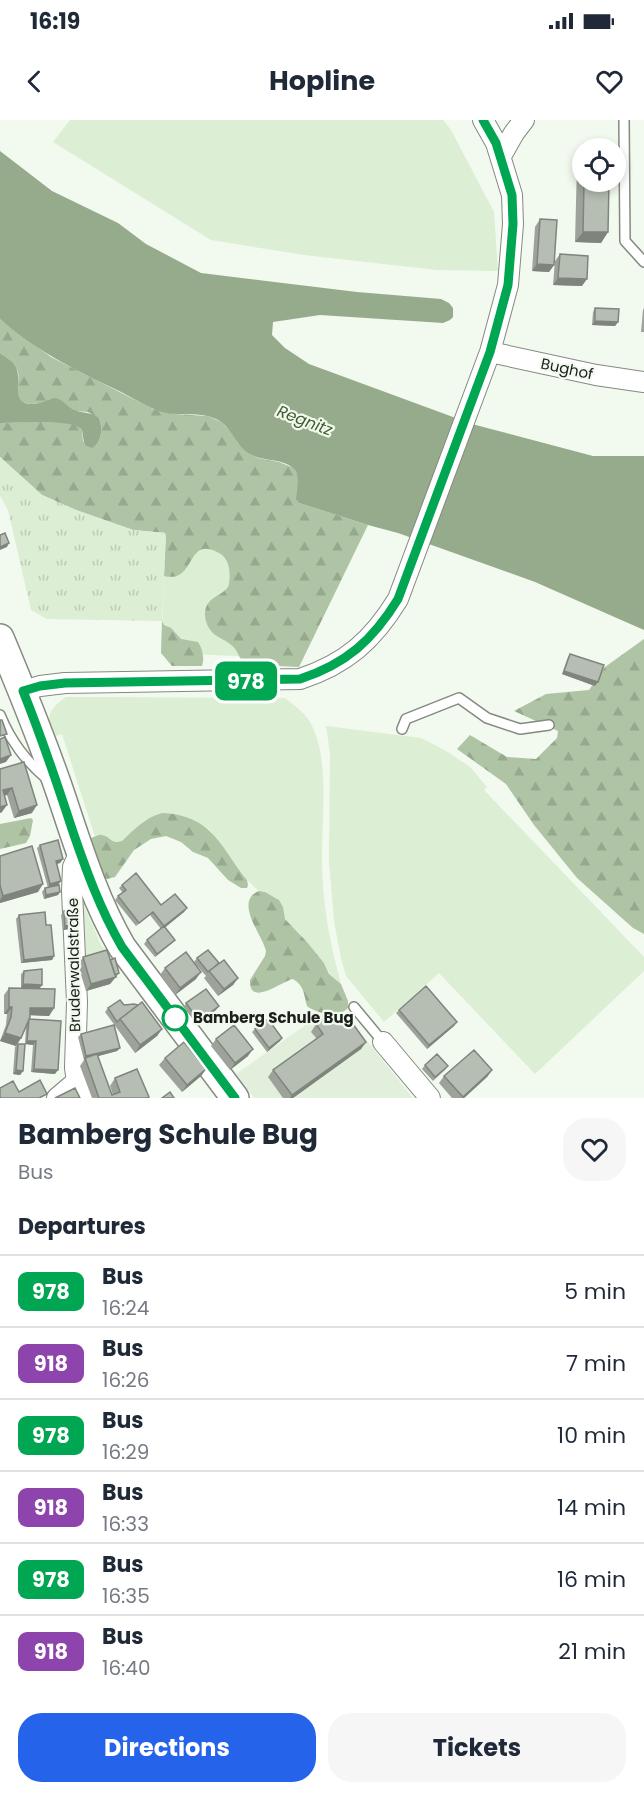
<!DOCTYPE html>
<meta charset="utf-8">
<style>
:root{--surface:#fff;--page:#f6f6f7;--text:#1f2937;--muted:#747a83;--line:#e0e1e3;--accent:#2563eb}
body{margin:0;font-family:Poppins,sans-serif;background:var(--page);color:var(--text);height:100vh;display:flex;flex-direction:column;font-size:22px;white-space:nowrap}
*{box-sizing:border-box;margin:0}
p{font-size:20px;color:var(--muted)}
.icon{flex:none;width:33px;height:33px;fill:none;stroke:currentColor;stroke-width:2;stroke-linecap:round;stroke-linejoin:round}
.map{position:relative;height:978px;overflow:hidden}
.drawer{display:flex;flex-direction:column;background:var(--surface);flex:1}
.drawer>*{flex:none}
.badge{padding:0 12px;border-radius:9px;font-size:21px;line-height:39px}
.buttons{position:absolute;left:572px;top:18px;display:grid;gap:12px}
.buttons a{display:grid;place-items:center;width:54px;height:54px;border-radius:50%;background:var(--surface);box-shadow:0 3px 9px #0003;font-size:30px}
.map>.badge{position:absolute;translate:-50% -50%;box-shadow:0 0 0 3px #fff}
h2{padding:0 18px;font-size:22px;line-height:54px}
.round{display:grid;place-items:center;flex:none;width:63px;height:63px;border-radius:24px;background:var(--page)}
.overview{display:flex;align-items:center;justify-content:space-between;height:102px;padding:0 18px}
h1{font-size:28px;font-weight:700;line-height:45px}
.cta{display:flex;gap:12px;margin-top:auto;padding:12px 18px}
.cta a{flex:1;height:69px;border-radius:24px;background:var(--accent);color:#fff;font-size:24px;font-weight:700;line-height:69px;text-align:center}
.cta a+a{background:var(--page);color:var(--text)}
ul{padding:0;list-style:none}
li{display:flex;align-items:center;gap:18px;height:72px;padding:0 18px;border-top:2px solid var(--line)}
li div{flex:1}
li b{display:block;font-size:22px}
li em{font-style:normal}
li .badge{min-width:66px;font-weight:700;text-align:center}
.status{display:flex;justify-content:space-between;align-items:center;height:42px;padding:0 30px;background:var(--surface);direction:ltr}
.status svg{height:16px;fill:currentColor}
header{display:flex;justify-content:space-between;align-items:center;height:78px;padding:0 18px;background:var(--surface);font-size:27px;font-weight:700}
.map>svg:first-child{display:block}
</style>
<div class="status"><b>16:19</b><svg viewBox="0 0 49 12"><path d="M0 12V9h3v3zM5 12V6h3v6zM10 12V3h3v9zM15 12V0h3v12zM26 1h20v11H26zM47 4h2v5h-2z"/></svg></div>
<header><svg class="icon" aria-label="back" viewBox="0 0 24 24"><path d="M15 5l-7 7 7 7"/></svg>Hopline<svg class="icon" aria-label="heart" viewBox="0 0 24 24"><path d="M12 20l-8-8c-3-5 5-10 8-4 3-6 11-1 8 4z"/></svg></header>
<div class="map">
<svg width="644" height="978" viewBox="0 0 644 978">
<defs>
<pattern id="forest-firs" width="22" height="20" patternUnits="userSpaceOnUse" patternTransform="scale(1.5)"><rect width="22" height="20" fill="#afc4a5"/><path d="M5 1l3.5 6h-7zM16 11l3.5 6h-7z" fill="#96a88d"/></pattern>
<pattern id="park-tufts" width="24" height="20" patternUnits="userSpaceOnUse" patternTransform="scale(1.5)"><rect width="24" height="20" fill="#dceed3"/><path d="M3 7l-1-3M5 7V3M7 7l1-3M15 17l-1-3M17 17v-4M19 17l1-3" fill="none" stroke="#bcccb5"/></pattern>
</defs>
<rect width="100%" height="100%" fill="#f2f9ee"/>
<path fill="#e3efdd" d="M320,895L347,903L359,911L413,978H254L236,954Z"/>
<path fill="#dceed3" d="M70,0H443L451,10L494,92L498,151L437,150L304,135L211,120L53,22Z
M166,413L270,416L264,537L161,533Z
M66,577L285,578C296,587 308,595 313,608C330,646 321,700 322,741C322,783 330,823 341,864L331,856L324,843L301,815L287,801L283,795V787L279,780L265,772L259,771L247,760L209,709L193,699L180,695L162,693L144,701L122,721H109L104,715L95,717L62,614L51,617C46,596 49,589 66,577Z
M326,606L421,618L448,632L470,647L487,667L484,670L644,837V851L535,954L439,853L384,902L346,856L341,838L334,801L329,741L330,633Z
M77,769L101,825L110,835L78,844Z"/>
<path fill="url(#forest-firs)" d="M0,199L51,237L153,289L175,294L208,296L221,302L232,312L238,323L250,334L258,338L279,342L294,348L298,356L299,383L368,405L299,547L252,545C236,541 241,532 230,524C225,520 219,518 214,514C205,506 201,490 210,481C215,476 224,473 228,467C230,462 230,454 229,448C228,442 225,436 219,433C185,414 197,464 164,456L166,413L133,410L76,390L42,375L0,337V303C18,303 71,297 82,310L83,321L93,328C102,321 103,308 99,298L88,292L75,291L50,279C41,284 19,289 17,273C16,263 22,256 15,245C12,240 5,237 0,233Z
M162,501L164,505L171,508L181,519L198,522C202,528 205,538 202,546H172L161,533Z
M644,519V814L633,808L577,758L534,705L506,664L457,629L470,615L507,637L536,639L557,618L558,611L514,591L546,574L589,570L605,547Z
M162,693C212,695 220,726 247,760L248,765L247,768H241L228,760L208,738L193,732L181,722L166,716L151,719L134,730L115,757L107,759L104,757L100,743L92,733L87,720C91,719 98,714 102,715C112,717 109,724 122,721C135,709 144,698 162,693Z
M31,698L33,700L30,716L26,723L0,729V704Z
M259,771L265,772L279,780L283,787L285,799L307,822L324,843L329,854L341,864L348,881V888C345,891 339,895 335,895C329,896 311,890 307,886C304,875 304,865 293,859C282,861 249,888 250,860L265,836L266,831C263,816 233,781 259,771Z"/>
<path fill="url(#park-tufts)" d="M0,337L42,375L76,390L133,410L166,413L162,501L47,499L31,490L8,390L0,376Z"/>
<path fill="#96ab8c" d="M0,31L52,71L118,103L146,124L201,153L357,172L441,179L449,183L453,188V197L450,200L443,203L320,195L273,202L272,215L285,228L309,244L472,304L593,336H644V510L535,462L398,413L368,405L299,383L296,379C297,369 301,355 293,348C281,338 263,342 250,334C234,325 234,308 216,299C199,291 180,297 162,292C146,287 132,277 117,270C73,249 37,231 0,199Z
M0,233C5,237 12,240 15,245C24,260 8,283 32,284C41,284 47,279 56,278C63,280 66,285 72,289C81,294 91,291 99,298C103,308 102,321 93,328C82,326 84,319 82,310C72,298 17,303 0,303Z"/>
<g fill="none" stroke-linecap="round" stroke-linejoin="round">
<defs>
<path id="lane" d="M624,0L625,121L644,142
M0,595C11,622 26,641 48,660
M402,609L406,599L459,578L487,598L520,609L549,605
M354,887L383,922"/>
<path id="street" d="M501,36L514,13L524,0
M490,232L596,255L644,262
M23,571L40,566L65,563L300,559C346,544 373,520 398,479L490,232L508,165L513,104L512,75L496,23L483,0
M80,732L73,747L72,771L77,882L75,948L77,961L83,978
M383,922L430,978
M57,978L77,961"/>
<path id="secondary" d="M0,518C21,568 41,617 59,669C77,722 93,777 122,827L235,978"/>
</defs>
<use href="#lane" stroke="#848a80" stroke-width="12"/>
<use href="#street" stroke="#848a80" stroke-width="22"/>
<use href="#secondary" stroke="#848a80" stroke-width="30"/>
<use href="#lane" stroke="#fff" stroke-width="9"/>
<use href="#street" stroke="#fff" stroke-width="20"/>
<use href="#secondary" stroke="#fff" stroke-width="27"/>
</g>
<path fill="#9da39a" d="M582,36V62H609L608,112L601,123L575,122L577,43Z
M540,99L554,145L549,152L532,151L535,107Z
M560,134L582,166L553,165L555,141Z
M595,188L618,202L615,206L592,205L593,192Z
M644,188V212H641L643,190Z
M570,534L595,566L562,554L568,537Z
M0,649L32,693L14,698L7,675H5L2,692L0,693Z
M40,725L63,739L60,743L56,744L61,761L58,765L60,772L58,775L44,779L42,772L45,768H48L37,728Z
M0,736L38,772L0,783Z
M122,765L161,785L187,788L184,792L165,807L172,823L155,837L144,824L147,820L161,809L150,795L136,806L115,780L118,776L123,773L119,768Z
M64,791L70,809L63,810L61,795Z
M19,795L46,805L54,836L52,840L21,843L16,799Z
M83,837L110,840L117,857L115,858L110,864L86,871L78,845Z
M197,838L219,843L238,858L233,865L218,876L204,858L206,856L194,842Z
M165,848L196,859L175,875L160,855Z
M24,851L42,865L39,869L54,888L49,896L30,895L29,899L55,954L31,952L33,925L25,924L26,906L21,918L16,926L0,921L6,905L7,894H4V875L9,868H21V854Z
M186,883L216,890L197,904L184,887Z
M124,885L162,909L157,916L135,933L105,892L108,888Z
M399,890L457,902L454,906L427,929L396,893Z
M340,902L366,922L361,929L293,978H283L268,957L273,950L317,919L311,912L316,904Z
M255,909L282,918L280,921L267,932L252,912Z
M81,914L120,928L117,931L98,936L112,975H113L110,966L115,958L148,978H92L80,946L84,940L78,917Z
M216,919L248,936L230,950L211,926Z
M18,924L23,951L20,955L13,954L15,927Z
M165,938L206,949L201,956L182,972L159,945Z
M425,945L448,946L445,950L433,961L422,949Z
M492,950L487,957L464,978H452L439,963L444,956Z"/>
<path fill="#7f857d" d="M583,112H608L601,123L575,122Z
M537,144L554,145L549,152L532,151Z
M558,158L587,159L582,166L553,165Z
M595,201L618,202L615,206L592,205Z
M9,423L7,427L0,430V427Z
M564,551L598,562L595,566L562,554Z
M11,635L6,642L0,644V639Z
M12,668L7,675L0,677L3,670Z
M7,685L2,692L0,693V687Z
M37,685L32,693L14,698L19,691Z
M63,739L60,743L53,745L56,741Z
M61,761L58,765L48,768L50,764Z
M43,764L38,772L0,783V780L3,776Z
M60,772L58,775L44,779L46,775Z
M187,788L184,792L162,810L164,806Z
M73,805L70,809L63,810L65,806Z
M175,820L172,823L155,837L157,834Z
M54,836L52,840L21,843L24,840Z
M201,852L196,859L175,875L180,868Z
M119,853L110,864L86,871L91,864Z
M238,858L233,865L218,876L224,869Z
M23,864L42,865L39,869L21,868Z
M219,886L216,890L197,904L199,901Z
M9,887H12L7,894H4Z
M30,888H54L49,896L25,895Z
M457,902L454,906L427,929L429,925Z
M162,909L157,916L135,933L140,925Z
M5,913L21,918L16,926L0,921Z
M282,918L280,921L267,932L269,928Z
M27,921H36L33,925L25,924Z
M366,922L361,929L293,978H290L292,975Z
M120,928L117,931L84,940L86,936Z
M253,929L248,936L230,950L235,943Z
M34,949L58,950L55,954L31,952Z
M206,949L201,956L182,972L187,965Z
M16,950L23,951L20,955L13,954Z
M492,950L487,957L464,978H462Z"/>
<path fill="#b6beb3" stroke="#7f857d" stroke-width="1.5" d="M584,62H609L608,112H583Z
M540,99L557,100L554,145L537,144Z
M560,134L588,136L587,159L558,158Z
M595,188L619,189L618,202L595,201Z
M5,413L9,423L0,427V415Z
M570,534L604,545L598,562L564,551Z
M0,600H2L7,614L0,616Z
M5,617L11,635L0,639V619Z
M24,642L37,685L19,691L12,668L3,670L7,685L0,687V649Z
M58,720L63,739L56,741L61,761L50,764L40,725Z
M32,726L43,764L3,776L0,765V736Z
M136,753L161,785L175,774L187,788L164,806L153,792L139,803L118,776L126,770L122,765Z
M59,765L60,772L46,775L45,768Z
M71,790L73,805L65,806L64,791Z
M45,792L46,805H51L54,836L24,840L19,795Z
M164,806L175,820L157,834L147,820Z
M107,830L116,857L91,864L83,837Z
M208,830L219,843L208,852L197,838Z
M186,832L201,852L180,868L165,848Z
M115,838L119,853L115,855L110,840Z
M224,840L238,858L224,869L209,851Z
M42,849V865L23,864L24,851Z
M426,866L457,902L429,925L399,890Z
M9,868L55,869L54,888H30V897L21,918L5,913L11,897L12,887H9Z
M206,869L219,886L199,901L186,883Z
M120,880L124,885L134,884L138,885L120,899L117,902L108,888Z
M142,882L162,909L140,925L120,899Z
M333,892L340,902L348,897L366,922L292,975L273,950L323,914L316,904Z
M29,899L61,901L58,950L34,949L36,921H27Z
M268,899L282,918L269,928L255,909Z
M114,905L120,928L86,936L81,914Z
M234,905L253,929L235,943L216,919Z
M184,922L206,949L187,965L165,938Z
M18,924H25L23,951L16,950Z
M474,930L492,950L463,977L444,956Z
M97,934L112,975L120,972L115,958L137,949L149,977L146,978H99L85,938Z
M437,934L448,946L435,957L425,945Z
M40,960L47,974L39,978H0V968L13,961L19,972Z
M75,968L80,978H55Z
M170,972L174,978H162Z"/>
<g fill="none" stroke-linecap="round" stroke-linejoin="round">
<defs>
<path id="line" d="M235,978L122,827C100,789 86,750 72,709C57,663 41,616 23,571L40,566L65,563L300,559C346,544 373,520 398,479L490,232L508,165L513,104L512,75L496,23L483,0"/>
</defs>
<use href="#line" stroke="#fff" stroke-width="14"/>
<use href="#line" stroke="#00a651" stroke-width="9"/>
</g>
<circle fill="#fff" stroke="#00a651" stroke-width="3" cx="175" cy="898" r="12"/>
<g text-anchor="middle" stroke-width="4.5" stroke-linejoin="round" paint-order="stroke">
<g font-size="15" fill="#1c1f1b" stroke="#f2f9ee">
<text transform="translate(567 249) rotate(12)" y="5">Bughof</text>
<text transform="translate(74 845) rotate(-91)" y="5">Bruderwaldstraße</text>
</g>
<g font-size="15" font-weight="bold" fill="#1c1f1b" stroke="#f2f9ee" text-anchor="start">
<text x="193" y="903">Bamberg Schule Bug</text>
</g>
<g font-size="16" font-style="italic" fill="#405e2f" stroke="#f2f9ee">
<text transform="translate(305 300) rotate(21)" y="6">Regnitz</text>
</g>
</g>
</svg>
<div class="buttons">
<a><svg class="icon" aria-label="locate" viewBox="0 0 24 24"><circle cx="12" cy="12" r="6"/><path d="M12 2v4M12 18v4M2 12h4M18 12h4"/></svg></a>
</div>
<b class="badge" style="left:246px;top:561px;background:#00a651;color:#fff">978</b>
</div>
<section class="drawer">
<div class="overview"><div><h1>Bamberg Schule Bug</h1><p>Bus</p></div><a class="round"><svg class="icon" aria-label="heart" viewBox="0 0 24 24"><path d="M12 20l-8-8c-3-5 5-10 8-4 3-6 11-1 8 4z"/></svg></a></div>
<h2>Departures</h2>
<ul>
<li><span class="badge" style="background:#00a651;color:#fff">978</span><div><b>Bus</b><p>16:24</p></div><em>5 min</em></li>
<li><span class="badge" style="background:#8e44ad;color:#fff">918</span><div><b>Bus</b><p>16:26</p></div><em>7 min</em></li>
<li><span class="badge" style="background:#00a651;color:#fff">978</span><div><b>Bus</b><p>16:29</p></div><em>10 min</em></li>
<li><span class="badge" style="background:#8e44ad;color:#fff">918</span><div><b>Bus</b><p>16:33</p></div><em>14 min</em></li>
<li><span class="badge" style="background:#00a651;color:#fff">978</span><div><b>Bus</b><p>16:35</p></div><em>16 min</em></li>
<li><span class="badge" style="background:#8e44ad;color:#fff">918</span><div><b>Bus</b><p>16:40</p></div><em>21 min</em></li>
</ul>
<div class="cta"><a>Directions</a><a>Tickets</a></div>
</section>
